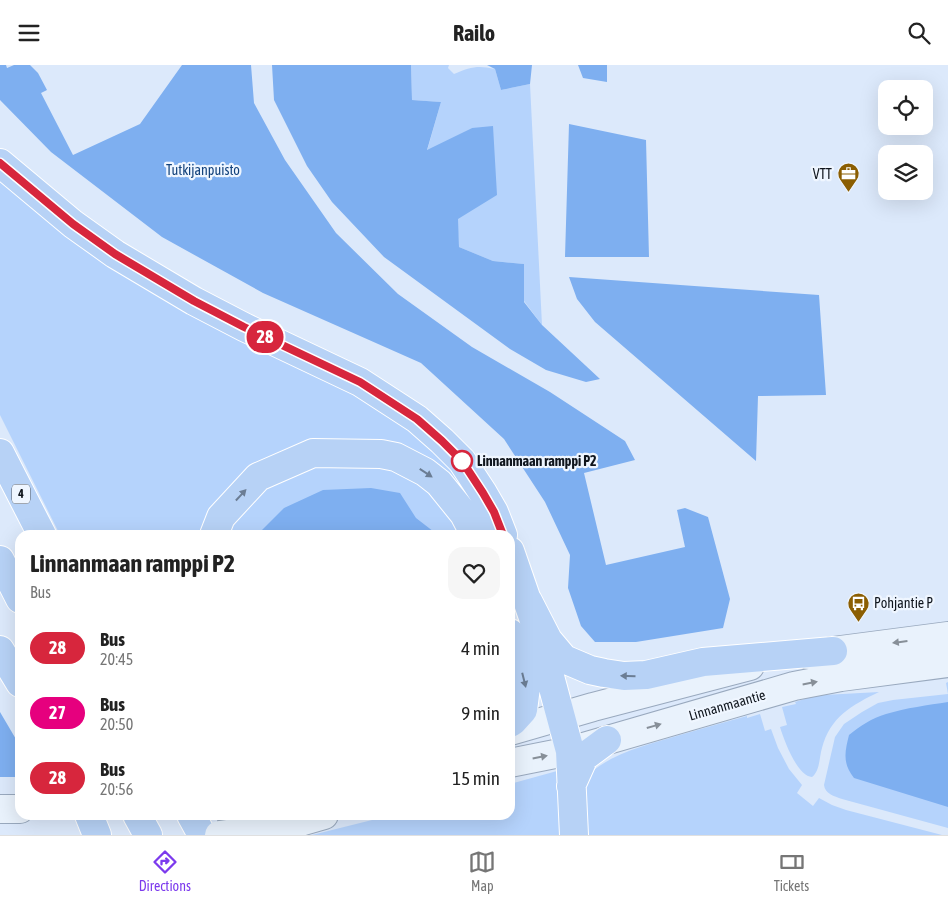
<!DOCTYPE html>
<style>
:root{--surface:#fff;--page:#f6f6f6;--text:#222;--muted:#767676;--line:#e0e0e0;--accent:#7c3aed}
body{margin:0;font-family:"Asap Condensed",sans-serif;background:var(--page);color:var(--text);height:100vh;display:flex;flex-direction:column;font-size:19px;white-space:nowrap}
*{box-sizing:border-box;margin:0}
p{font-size:16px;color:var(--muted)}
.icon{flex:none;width:28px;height:28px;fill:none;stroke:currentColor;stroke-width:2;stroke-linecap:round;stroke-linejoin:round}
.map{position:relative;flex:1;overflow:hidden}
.sheet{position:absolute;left:15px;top:465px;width:500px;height:290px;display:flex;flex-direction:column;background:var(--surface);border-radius:15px;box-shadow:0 5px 20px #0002}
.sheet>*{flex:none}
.badge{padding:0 10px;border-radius:16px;font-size:18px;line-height:32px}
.buttons{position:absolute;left:878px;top:15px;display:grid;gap:10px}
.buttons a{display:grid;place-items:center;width:55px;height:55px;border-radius:10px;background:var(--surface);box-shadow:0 5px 20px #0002;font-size:25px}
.map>.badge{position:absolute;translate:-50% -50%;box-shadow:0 0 0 2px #fff}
.round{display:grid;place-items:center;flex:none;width:52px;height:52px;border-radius:15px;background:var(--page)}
.overview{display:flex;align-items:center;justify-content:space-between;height:85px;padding:0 15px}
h1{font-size:24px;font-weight:700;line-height:38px}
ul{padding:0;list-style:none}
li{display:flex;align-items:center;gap:15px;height:65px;padding:0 15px}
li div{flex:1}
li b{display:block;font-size:19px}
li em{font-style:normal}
li .badge{min-width:55px;font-weight:700;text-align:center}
header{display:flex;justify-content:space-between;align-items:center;height:65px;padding:0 15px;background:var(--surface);font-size:22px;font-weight:700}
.menu{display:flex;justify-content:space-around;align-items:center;height:70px;border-top:1px solid var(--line);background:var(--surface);font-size:14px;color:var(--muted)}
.menu a{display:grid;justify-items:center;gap:2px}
.menu .selected{color:var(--accent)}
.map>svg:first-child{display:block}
</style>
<header><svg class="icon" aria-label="menu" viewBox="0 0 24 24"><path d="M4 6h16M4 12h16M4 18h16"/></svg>Railo<svg class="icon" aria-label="search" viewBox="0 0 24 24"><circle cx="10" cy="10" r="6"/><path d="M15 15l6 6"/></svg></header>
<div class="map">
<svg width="948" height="770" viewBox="0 0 948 770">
<rect width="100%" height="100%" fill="#dce9fb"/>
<path fill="#b5d3fc" d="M411,0H449L448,3L454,9C470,2 478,0 495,4L501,25L530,19L542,260L524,236V199L493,196L459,182L457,154L472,63L427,86L441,37L412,35Z
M0,110L348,320L439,381L498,470L445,416L311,380L205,470H60L0,350Z
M317,398L385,402L416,415L437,433L464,470H225L234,452L260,422Z
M948,617V763L842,734C834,731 825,729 824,720L835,672L844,659L862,647L878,638L893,635L948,629L946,618Z
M879,627C852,640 830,652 822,683C819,693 820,706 812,712C797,711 784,675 780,662L787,660L782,642L796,639L795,637L814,631L824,630Z
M760,649L765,666L771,664L778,683L789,704L802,720L797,728L813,741L819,733L832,740L846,745L942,770H584V714C607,689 649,679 680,670C702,664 724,657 747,651V653Z
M557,706L563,770H312L392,750H510V719Z"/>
<path fill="#7eaff0" d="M0,0H6L7,3L14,0H30L38,8L47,25L41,28L73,90L140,59L182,0H251L254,38L285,95L336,168L398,229L472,282L550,327L625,376L635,395L584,408L606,500L685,482L677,445L685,443L708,452L730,534L723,563L636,577H595L581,561L568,523L570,490L545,437L504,374L421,298L263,228L162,172L51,87L0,35Z
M272,0H411L412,35L441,37L427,85L472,63L493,61L497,130L458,154L459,182L493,196L524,199V237L542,260L600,314L586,317L546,305L510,284L384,192L332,137L307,101L274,35Z
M487,0H532L530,19L501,25L495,4Z
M578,0H607V17L583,13Z
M569,59L646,75L649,192H565Z
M569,212L819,230L826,330L758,331L756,396L595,257L577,234Z
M371,423L400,428L416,453L438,470H257L284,443L323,425Z
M948,637V742L854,713C842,698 845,686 849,670C860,661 872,653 886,649C906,643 928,640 948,637Z
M0,647L20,681V712H0Z"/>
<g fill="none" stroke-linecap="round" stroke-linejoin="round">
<defs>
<path id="secondary" d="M809,590L833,586L948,571
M510,666L593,642L750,601
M510,698L570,686L794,621L841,612L948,598
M0,744H20
M300,757L324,750"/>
<path id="highway" d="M0,98L73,159L115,189L194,236L244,262L360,317L417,354L442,376L462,396L483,428L494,447L503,470
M0,388L42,470
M214,470L221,452L258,412L313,388L381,389L396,392L425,407L439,418L464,449L475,470
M510,486L538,567L570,686L574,770
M0,495L20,534
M528,536L548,575L564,594L590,605L604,608L624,611L646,610L703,597L833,586
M510,568L526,622L523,645L513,656L510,658
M0,585L20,618
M571,721L584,692L607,675
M89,750L97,770
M137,750L148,770
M191,750L202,770"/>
</defs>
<use href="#secondary" stroke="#99a9be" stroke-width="30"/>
<use href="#highway" stroke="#fff" stroke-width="30"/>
<use href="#secondary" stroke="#e9f2fc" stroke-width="28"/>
<use href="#highway" stroke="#b7d2f6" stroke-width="28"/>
<defs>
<path id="secondary-bridge" d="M219,770L241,767L300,757"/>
</defs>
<use href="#secondary-bridge" stroke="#99a9be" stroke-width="30" stroke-linecap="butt"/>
<use href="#secondary-bridge" stroke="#e9f2fc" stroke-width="28"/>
</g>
<defs><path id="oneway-solid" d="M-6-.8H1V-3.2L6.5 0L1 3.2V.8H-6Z" transform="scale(1.25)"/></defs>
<g fill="#6b7d94">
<use href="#oneway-solid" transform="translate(426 408) rotate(33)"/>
<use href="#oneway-solid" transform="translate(241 430) rotate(-47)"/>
<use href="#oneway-solid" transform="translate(628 611) rotate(-179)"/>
<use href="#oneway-solid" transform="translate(524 615) rotate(76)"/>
</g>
<g fill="#878f98">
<use href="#oneway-solid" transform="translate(900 577) rotate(173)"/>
<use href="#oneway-solid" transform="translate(810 618) rotate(-11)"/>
<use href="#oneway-solid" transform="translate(654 661) rotate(-16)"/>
<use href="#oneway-solid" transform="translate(540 692) rotate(-11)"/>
</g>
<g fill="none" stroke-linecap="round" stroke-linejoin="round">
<defs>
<path id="line" d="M0,98L73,159L115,189L194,236L244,262L360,317L417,354L442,376L462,396L483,428L494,447L503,470"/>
</defs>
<use href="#line" stroke="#fff" stroke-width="11"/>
<use href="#line" stroke="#d7263d" stroke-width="8"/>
</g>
<defs>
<symbol id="office-pin" viewBox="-11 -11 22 30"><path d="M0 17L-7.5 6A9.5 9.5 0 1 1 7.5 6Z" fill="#8b5e02" stroke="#eff6ff"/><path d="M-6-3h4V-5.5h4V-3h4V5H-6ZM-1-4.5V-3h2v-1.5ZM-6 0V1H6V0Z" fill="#fff"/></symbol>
<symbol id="bus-pin" viewBox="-11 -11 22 30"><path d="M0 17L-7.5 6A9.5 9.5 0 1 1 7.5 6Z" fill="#8b5e02" stroke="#eff6ff"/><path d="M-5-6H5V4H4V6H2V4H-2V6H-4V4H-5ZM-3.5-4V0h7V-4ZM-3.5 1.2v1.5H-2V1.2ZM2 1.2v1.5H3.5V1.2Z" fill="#fff"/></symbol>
</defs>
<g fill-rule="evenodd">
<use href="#office-pin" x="836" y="96" width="25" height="34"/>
<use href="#bus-pin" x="846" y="526" width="25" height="34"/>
</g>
<circle fill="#fff" stroke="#d7263d" stroke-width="2.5" cx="462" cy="396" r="10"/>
<g text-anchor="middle" stroke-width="4.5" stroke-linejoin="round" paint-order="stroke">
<rect fill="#eff6ff" stroke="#525861" stroke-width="1" x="12" y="419.5" width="18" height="19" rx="4"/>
<g font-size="12" font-weight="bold" fill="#0f151d">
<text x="21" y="433">4</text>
</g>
<g font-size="14" fill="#12427c" stroke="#eff6ff">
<text x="203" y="110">Tutkijanpuisto</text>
</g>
<g font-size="14" fill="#0f151d" stroke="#eff6ff" text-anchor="end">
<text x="832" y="114">VTT</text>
<text x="874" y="543" text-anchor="start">Pohjantie P</text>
</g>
<g font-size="14" font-weight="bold" fill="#0f151d" stroke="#eff6ff" text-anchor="start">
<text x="477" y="401">Linnanmaan ramppi P2</text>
</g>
<g font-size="14" fill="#0f151d" stroke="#eff6ff">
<text transform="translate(727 640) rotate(-16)" y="5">Linnanmaantie</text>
</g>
</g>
</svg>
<div class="buttons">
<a><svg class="icon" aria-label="locate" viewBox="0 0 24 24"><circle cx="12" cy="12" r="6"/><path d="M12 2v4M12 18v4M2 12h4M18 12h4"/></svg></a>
<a><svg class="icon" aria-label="layers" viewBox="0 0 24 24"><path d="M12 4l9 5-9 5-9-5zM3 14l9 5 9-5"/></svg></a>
</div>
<b class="badge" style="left:265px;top:272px;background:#d7263d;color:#fff">28</b>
<section class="sheet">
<div class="overview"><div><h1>Linnanmaan ramppi P2</h1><p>Bus</p></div><a class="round"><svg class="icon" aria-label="heart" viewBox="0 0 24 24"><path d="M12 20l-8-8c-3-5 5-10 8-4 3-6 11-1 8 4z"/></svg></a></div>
<ul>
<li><span class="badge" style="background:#d7263d;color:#fff">28</span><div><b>Bus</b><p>20:45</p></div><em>4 min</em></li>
<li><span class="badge" style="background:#e6007e;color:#fff">27</span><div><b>Bus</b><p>20:50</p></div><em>9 min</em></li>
<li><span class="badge" style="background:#d7263d;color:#fff">28</span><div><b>Bus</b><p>20:56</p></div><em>15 min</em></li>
</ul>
</section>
</div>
<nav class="menu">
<a class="selected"><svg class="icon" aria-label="directions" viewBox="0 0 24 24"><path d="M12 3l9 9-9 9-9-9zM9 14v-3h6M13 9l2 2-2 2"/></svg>Directions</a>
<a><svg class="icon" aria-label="map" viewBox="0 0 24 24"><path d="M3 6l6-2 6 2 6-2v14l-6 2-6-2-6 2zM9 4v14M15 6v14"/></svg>Map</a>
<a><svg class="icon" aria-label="tickets" viewBox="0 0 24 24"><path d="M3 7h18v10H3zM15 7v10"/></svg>Tickets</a>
</nav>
